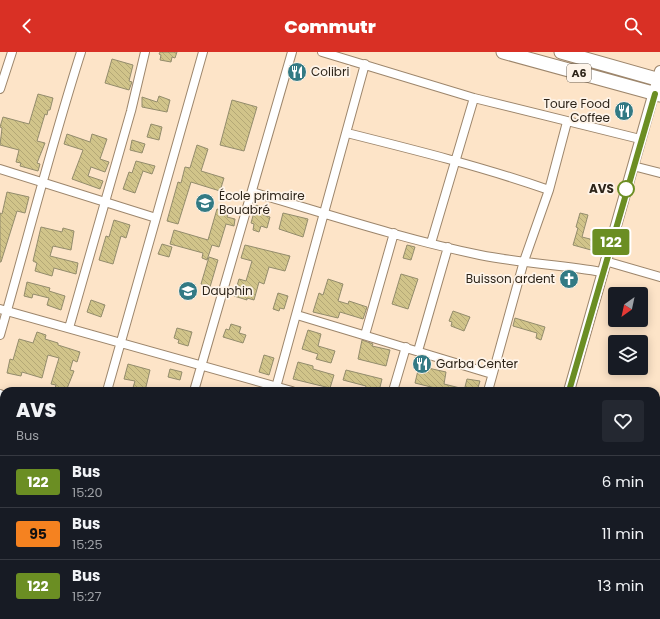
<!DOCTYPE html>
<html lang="fr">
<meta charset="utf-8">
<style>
:root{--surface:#171b24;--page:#242831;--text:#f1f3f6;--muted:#9ea1a6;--line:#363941;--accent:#d93025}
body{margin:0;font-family:Poppins,sans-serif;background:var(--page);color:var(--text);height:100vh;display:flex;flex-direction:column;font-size:15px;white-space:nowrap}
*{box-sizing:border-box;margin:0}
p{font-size:13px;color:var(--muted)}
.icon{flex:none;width:22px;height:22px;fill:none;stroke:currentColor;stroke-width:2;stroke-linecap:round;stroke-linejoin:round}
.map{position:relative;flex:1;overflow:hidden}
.drawer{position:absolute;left:0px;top:335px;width:660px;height:232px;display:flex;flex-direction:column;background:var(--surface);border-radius:12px 12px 0 0;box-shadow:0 2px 10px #0003}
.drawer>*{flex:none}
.badge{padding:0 8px;border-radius:3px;font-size:14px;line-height:26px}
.needle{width:26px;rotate:213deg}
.tools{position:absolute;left:608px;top:235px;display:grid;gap:8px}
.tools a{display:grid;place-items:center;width:40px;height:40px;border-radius:4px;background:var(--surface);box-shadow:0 2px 10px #0003;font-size:20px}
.map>.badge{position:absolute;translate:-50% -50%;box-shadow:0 0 0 2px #fff}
.round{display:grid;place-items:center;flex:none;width:42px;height:42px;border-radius:4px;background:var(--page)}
.headline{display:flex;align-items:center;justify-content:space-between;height:68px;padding:0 16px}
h1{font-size:19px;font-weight:800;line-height:30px}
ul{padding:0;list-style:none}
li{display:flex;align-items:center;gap:12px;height:52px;padding:0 16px;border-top:1px solid var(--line)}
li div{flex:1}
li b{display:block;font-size:15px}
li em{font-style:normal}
li .badge{min-width:44px;font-weight:700;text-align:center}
header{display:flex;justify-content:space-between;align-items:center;height:52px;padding:0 16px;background:var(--accent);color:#fff;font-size:18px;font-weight:800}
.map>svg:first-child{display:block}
</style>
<header><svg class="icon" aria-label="back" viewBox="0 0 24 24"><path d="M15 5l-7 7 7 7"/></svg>Commutr<svg class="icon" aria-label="search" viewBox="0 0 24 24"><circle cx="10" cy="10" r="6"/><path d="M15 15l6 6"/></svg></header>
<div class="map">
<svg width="660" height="567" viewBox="0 0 660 567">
<defs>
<pattern id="building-back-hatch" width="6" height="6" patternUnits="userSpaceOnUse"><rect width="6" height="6" fill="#d1c48a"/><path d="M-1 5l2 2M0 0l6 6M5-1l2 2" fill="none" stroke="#b4a876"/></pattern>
</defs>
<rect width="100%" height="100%" fill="#fde4c8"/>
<path fill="#f5d7b5" d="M656,430L660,431V567H515L516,563H656Z"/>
<path fill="url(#building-back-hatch)" stroke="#938c6c" d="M160,0H177L175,6L172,5L171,10L160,8L161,3L159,2Z
M112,7L133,13L129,29L132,30L129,38L105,31Z
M38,42L53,46L50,58H48L47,63L45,62L37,89L45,91L37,111L40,112L38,119L20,114L21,111L16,110L19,98L0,93L2,76L0,75L3,65L29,72Z
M159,44L170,48L167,60L142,55V45L157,50Z
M232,48L257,55L244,99L220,93Z
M151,72L162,75L159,88L147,85Z
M67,82L90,90L92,82L107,87L100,107L109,110L105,120L91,115L88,124L103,129L100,137L72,127L83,98L64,92Z
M132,88L145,92L142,101L130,98Z
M197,93L208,97L201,119L224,126L220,139L191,130L178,172L167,169L178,130L181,131L185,115L190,116Z
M136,109L155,114L152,122L143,119L135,141L123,137L129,120L132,121Z
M7,140L29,145L25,161L17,159L1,210H0V161L2,162Z
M256,153L265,156L263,163L270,165L267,176L261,174L259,180L253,178L254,172L251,171Z
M217,157L229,160L227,165L235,167L234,174L226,172L219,195L212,193L207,208L202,206L203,201L170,192L174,178L208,188Z
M283,161L308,167L303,185L279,177Z
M580,161L588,163L582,185L594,188L591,198L573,193L578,176L576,175Z
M114,168L130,173L126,186L121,184L113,212L99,208L106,184L109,185Z
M41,175L62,180L63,176L74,179L71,198L53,194L50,204L78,211L76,222L54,216L52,224L35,219L37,211L33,209Z
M162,192L172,195L169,205L158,202Z
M245,193L290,204L285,219L269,215L264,232L259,230L254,248L247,246V248L234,244L239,227L246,229L252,209L241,206Z
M407,193L415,195L411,208L403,206Z
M209,205L218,208L210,235L201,232Z
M401,222L418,227L408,257L392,252Z
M328,227L343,232L338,249L348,252L349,249L367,255L363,267L340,260L338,266L313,260L319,241L323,243Z
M27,230L50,236L49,239L65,244L61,258L47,253L49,246L33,242L32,246L24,244Z
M278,241L288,244L284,257L280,256L279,259L273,257Z
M91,248L105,253L101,265L87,260Z
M453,259L470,265L464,279L451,274L452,270L449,269Z
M515,266L545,275L541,288L536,286L537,281L513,274Z
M231,272L241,275L239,281L246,283L243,291L223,285L226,277L229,278Z
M177,276L192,280L188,294L178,291L179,288L174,286Z
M308,278L321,282L318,294L335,299L331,311L316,307L318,302L302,297Z
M37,280L46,283L45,287L58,291V293L80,300L77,310L73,308L70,318L74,319L66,339L55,337L56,333L51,332L59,306L48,303L42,326L22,320L21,324L7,321L10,307L13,308L19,287L33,291Z
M362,288L373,292L372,294L390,298L386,314L358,307Z
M264,303L274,306L269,323L259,320Z
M298,310L313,314V317L334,323L330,336L293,327Z
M128,312L150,318L145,339H132L135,329L124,327Z
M419,314L446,320L444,332L464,337L463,339H447L415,331Z
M170,317L182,320L180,328L168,325Z
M346,318L382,327L379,339H365L366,334L343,328Z
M467,327L480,329L477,339H464Z"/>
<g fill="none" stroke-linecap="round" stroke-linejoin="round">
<defs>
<path id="minor" d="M322,0L474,46L640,87
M0,37L12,0
M347,81C415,98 483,115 549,138
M633,114L660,121
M0,117L156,166
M252,140C327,162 403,187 480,203C520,211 562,213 602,220
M431,191L474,46
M605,209L660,225
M0,257L292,339
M297,263L492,322
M69,276L131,59L145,0
M0,283C27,189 51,94 81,0
M365,283L394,181
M418,299L448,195
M107,339L203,0
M194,339L292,0
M275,339L365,12
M393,339L406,295
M488,339L524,209L549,138L567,70
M0,342L4,344
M0,417L4,419
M0,541L4,542
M77,563L90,567
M282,563L295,567
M42,567L43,563
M129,567L130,563
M207,567L208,563
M424,567L425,563"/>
<path id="tertiary" d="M569,339L660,19
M501,567L503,563"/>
<path id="trunk" d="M503,0L660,43
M561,0L660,28"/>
</defs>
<use href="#minor" stroke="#9d866c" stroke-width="10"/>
<use href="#tertiary" stroke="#9d866c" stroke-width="12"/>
<use href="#trunk" stroke="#9d866c" stroke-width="15"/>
<use href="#minor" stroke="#fff" stroke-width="8"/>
<use href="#tertiary" stroke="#fff" stroke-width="10"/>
<use href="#trunk" stroke="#fff" stroke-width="13"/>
</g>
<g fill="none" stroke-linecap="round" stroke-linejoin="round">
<defs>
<path id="line" d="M569,339L655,42"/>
</defs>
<use href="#line" stroke="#fff" stroke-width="9"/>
<use href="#line" stroke="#6b8e23" stroke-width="6"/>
</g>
<defs>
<symbol id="restaurant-disc" viewBox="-11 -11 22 22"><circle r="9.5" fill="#337a84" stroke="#fef4e9"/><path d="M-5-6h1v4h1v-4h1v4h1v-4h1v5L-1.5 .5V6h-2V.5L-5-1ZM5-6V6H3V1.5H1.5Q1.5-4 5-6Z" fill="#fff"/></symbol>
<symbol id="school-disc" viewBox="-11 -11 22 22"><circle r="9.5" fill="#337a84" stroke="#fef4e9"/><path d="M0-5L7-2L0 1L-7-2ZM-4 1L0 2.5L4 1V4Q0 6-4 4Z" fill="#fff"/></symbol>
<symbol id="church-disc" viewBox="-11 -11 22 22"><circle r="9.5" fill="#337a84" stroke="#fef4e9"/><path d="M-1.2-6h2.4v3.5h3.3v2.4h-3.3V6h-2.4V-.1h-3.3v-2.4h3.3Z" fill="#fff"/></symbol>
</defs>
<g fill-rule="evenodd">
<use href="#restaurant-disc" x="286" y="9" width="22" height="22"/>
<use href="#restaurant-disc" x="613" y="48" width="22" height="22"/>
<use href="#school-disc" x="194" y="140" width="22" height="22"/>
<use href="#church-disc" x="558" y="216" width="22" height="22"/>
<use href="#school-disc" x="177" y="228" width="22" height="22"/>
<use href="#restaurant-disc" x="411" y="301" width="22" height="22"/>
</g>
<circle fill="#fff" stroke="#6b8e23" stroke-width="2" cx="626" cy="137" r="8"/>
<g text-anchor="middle" stroke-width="3.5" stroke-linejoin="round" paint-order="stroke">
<rect fill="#fef4e9" stroke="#6c6257" stroke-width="1" x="567" y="12" width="24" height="18" rx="3"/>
<g font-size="11" font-weight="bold" fill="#2d2419">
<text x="579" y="25">A6</text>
</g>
<g font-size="12" fill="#2d2419" stroke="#fef4e9" text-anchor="start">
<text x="311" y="24">Colibri</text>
<text x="610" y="56" text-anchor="end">Toure Food<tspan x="610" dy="14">Coffee</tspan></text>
<text x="219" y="148">École primaire<tspan x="219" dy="14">Bouabré</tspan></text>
<text x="555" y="231" text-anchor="end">Buisson ardent</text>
<text x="202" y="243">Dauphin</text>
<text x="436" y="316">Garba Center</text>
</g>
<g font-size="12" font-weight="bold" fill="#2d2419" stroke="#fef4e9" text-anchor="end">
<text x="614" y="141">AVS</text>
</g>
</g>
</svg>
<div class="tools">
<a><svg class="needle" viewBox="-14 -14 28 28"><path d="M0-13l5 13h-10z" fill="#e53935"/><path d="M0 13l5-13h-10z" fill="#9ea1a6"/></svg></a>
<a><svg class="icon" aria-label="layers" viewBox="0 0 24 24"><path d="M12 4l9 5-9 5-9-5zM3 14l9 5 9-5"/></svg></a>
</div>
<b class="badge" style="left:611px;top:190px;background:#6b8e23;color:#fff">122</b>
<section class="drawer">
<div class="headline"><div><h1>AVS</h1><p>Bus</p></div><a class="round"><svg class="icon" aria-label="heart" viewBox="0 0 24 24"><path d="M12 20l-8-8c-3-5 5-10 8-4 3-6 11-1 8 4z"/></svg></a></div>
<ul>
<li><span class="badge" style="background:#6b8e23;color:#fff">122</span><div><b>Bus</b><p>15:20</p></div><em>6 min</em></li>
<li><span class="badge" style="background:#f58220;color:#111">95</span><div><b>Bus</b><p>15:25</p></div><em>11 min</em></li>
<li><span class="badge" style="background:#6b8e23;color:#fff">122</span><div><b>Bus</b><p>15:27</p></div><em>13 min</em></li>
</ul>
</section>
</div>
